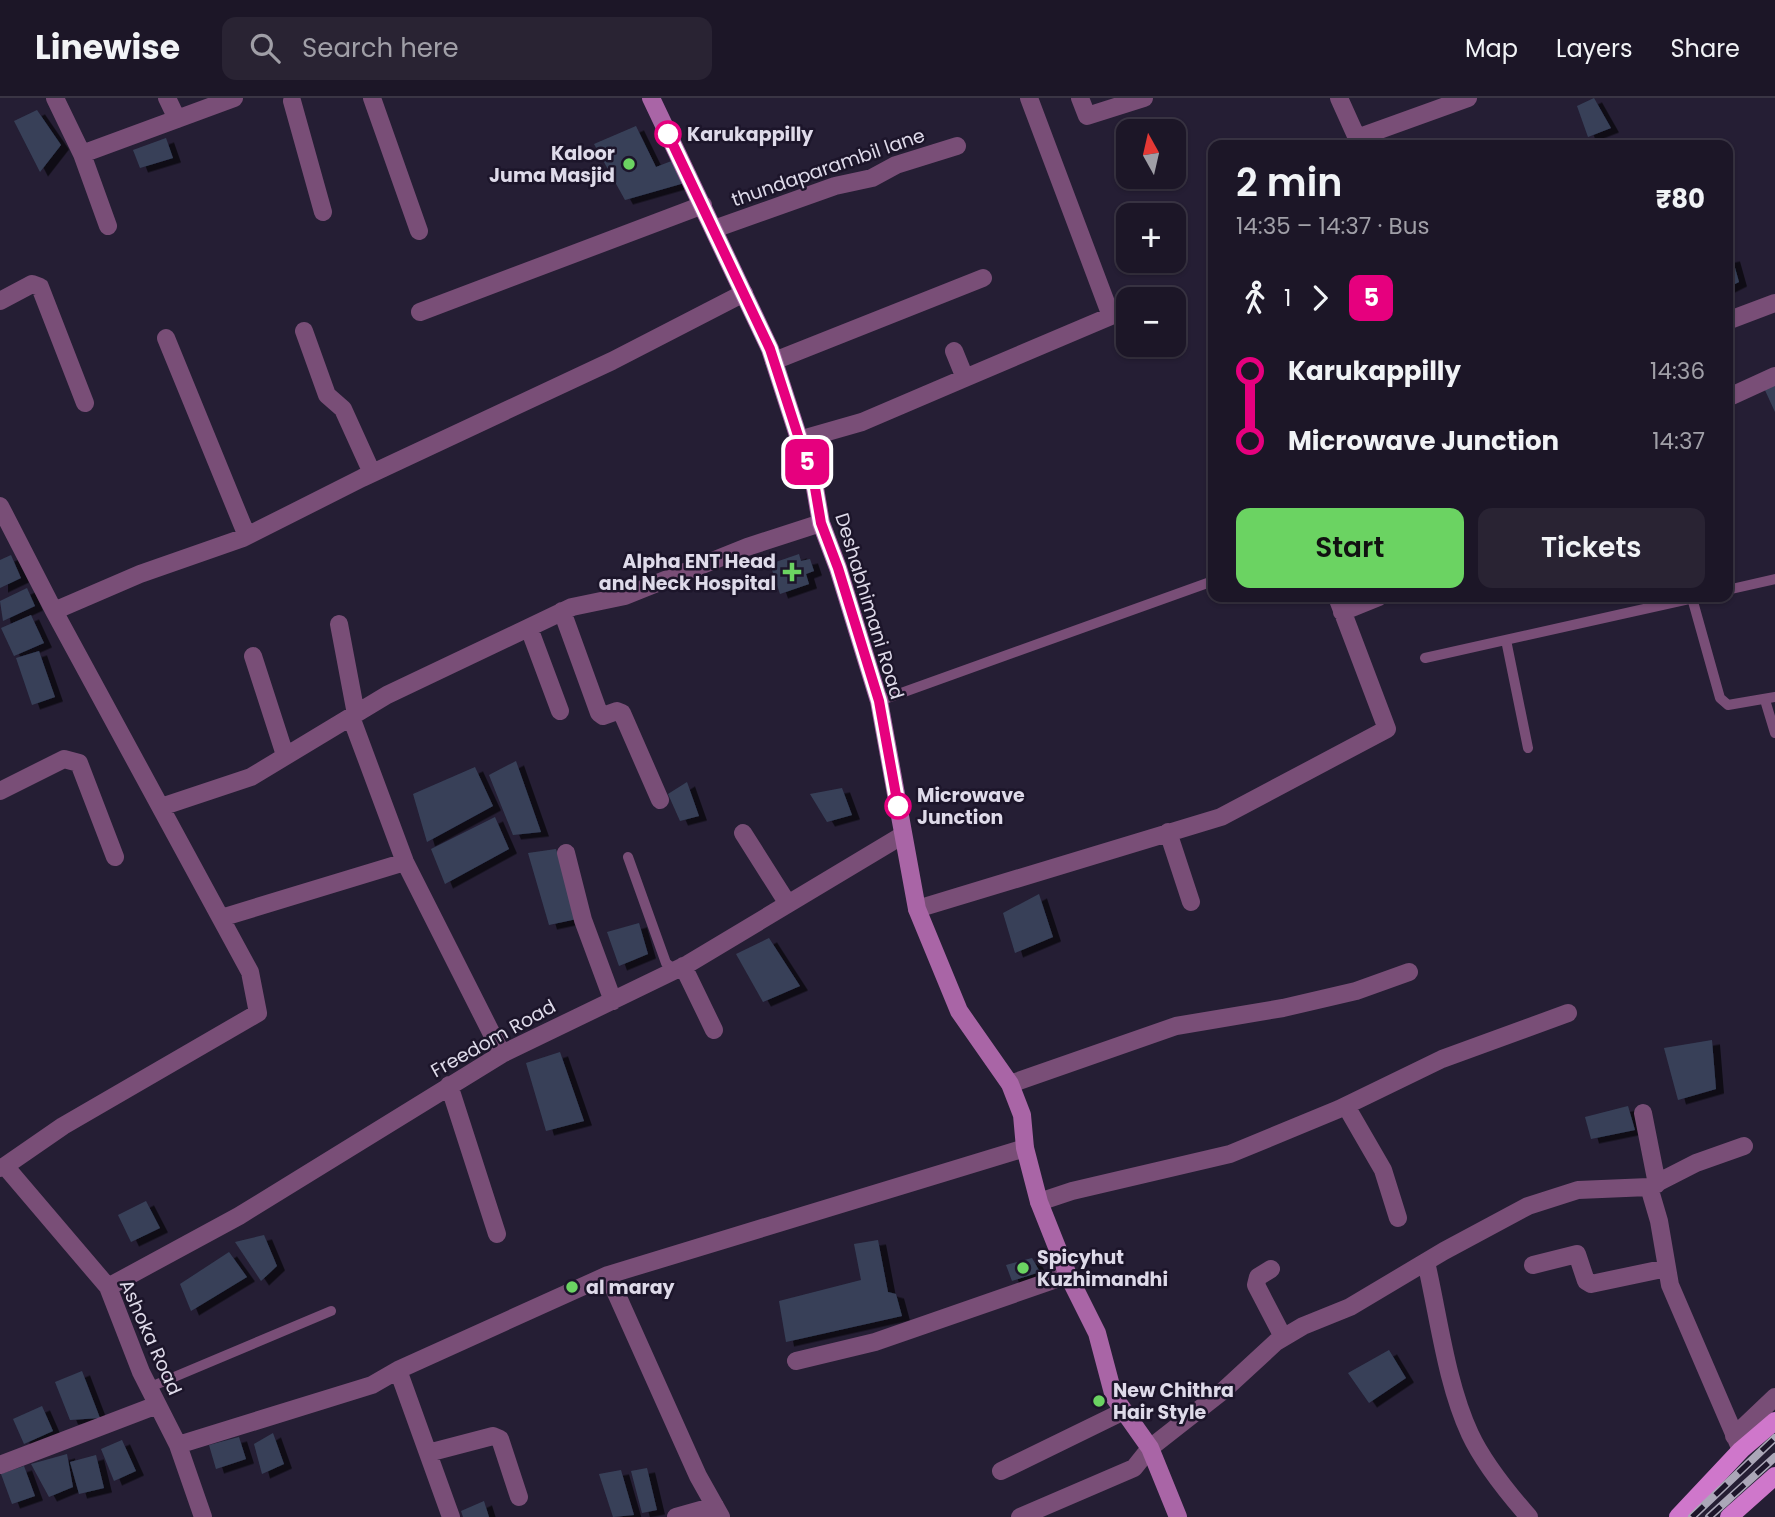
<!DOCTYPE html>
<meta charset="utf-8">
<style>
:root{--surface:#1c1627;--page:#292333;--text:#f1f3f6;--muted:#a09fa7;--line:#3a3544;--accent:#6bd362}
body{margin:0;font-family:Poppins,sans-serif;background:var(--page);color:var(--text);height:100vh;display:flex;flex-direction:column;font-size:26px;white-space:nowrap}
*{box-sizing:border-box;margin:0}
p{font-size:23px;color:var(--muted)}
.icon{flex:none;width:38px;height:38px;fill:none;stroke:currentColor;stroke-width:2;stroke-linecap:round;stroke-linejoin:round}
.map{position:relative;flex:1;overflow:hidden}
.details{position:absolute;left:1208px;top:42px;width:525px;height:462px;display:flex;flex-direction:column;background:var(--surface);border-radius:14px;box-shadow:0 2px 5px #0004,0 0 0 2px var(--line)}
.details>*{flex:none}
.badge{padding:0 14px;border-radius:10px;font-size:24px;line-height:46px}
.needle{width:46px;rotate:352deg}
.tools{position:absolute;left:1116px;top:21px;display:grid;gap:14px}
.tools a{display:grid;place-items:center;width:70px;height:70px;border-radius:14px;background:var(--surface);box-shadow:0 2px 5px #0004,0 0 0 2px var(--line);font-size:35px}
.map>.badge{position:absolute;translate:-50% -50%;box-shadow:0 0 0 4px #fff}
.legs{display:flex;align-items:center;gap:10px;height:77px;padding:0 28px;font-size:23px}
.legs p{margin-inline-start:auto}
.head{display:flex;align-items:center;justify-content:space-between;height:119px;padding:0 28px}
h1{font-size:38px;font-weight:600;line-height:52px}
.primary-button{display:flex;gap:14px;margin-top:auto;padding:14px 28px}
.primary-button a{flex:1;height:80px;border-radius:14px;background:var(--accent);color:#111;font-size:28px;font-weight:600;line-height:80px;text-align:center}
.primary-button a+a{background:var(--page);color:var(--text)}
ul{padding:0 28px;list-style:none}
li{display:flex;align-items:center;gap:24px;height:70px;font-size:26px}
li i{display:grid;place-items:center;width:10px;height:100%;margin:0 9px;background:currentColor}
li i::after{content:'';width:18px;height:18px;margin:-9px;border:5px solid;border-radius:50%;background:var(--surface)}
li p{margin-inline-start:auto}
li:first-child i{background:linear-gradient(#0000 50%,currentColor 0)}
li:last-child i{background:linear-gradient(currentColor 50%,#0000 0)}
header{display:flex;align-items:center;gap:42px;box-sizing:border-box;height:98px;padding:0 35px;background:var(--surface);border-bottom:2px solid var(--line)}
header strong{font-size:33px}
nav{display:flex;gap:38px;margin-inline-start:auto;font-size:24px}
.search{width:490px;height:63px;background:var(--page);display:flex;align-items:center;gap:18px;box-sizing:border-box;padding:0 24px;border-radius:14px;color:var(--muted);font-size:26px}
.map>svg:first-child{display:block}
</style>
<header>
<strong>Linewise</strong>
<div class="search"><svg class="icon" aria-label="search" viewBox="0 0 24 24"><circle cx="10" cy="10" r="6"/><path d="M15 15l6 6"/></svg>Search here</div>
<nav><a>Map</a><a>Layers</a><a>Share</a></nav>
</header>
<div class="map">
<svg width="1775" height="1419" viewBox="0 0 1775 1419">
<defs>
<filter id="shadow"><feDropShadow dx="8" dy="4.5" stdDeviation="0" flood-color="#0009"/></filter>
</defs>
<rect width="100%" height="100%" fill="#251e34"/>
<path fill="#374159" filter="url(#shadow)" d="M1594,0L1611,30L1588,39L1577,8Z
M37,12L61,47L40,74L14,23Z
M636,28L656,69L674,62L688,84L625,102L594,46Z
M166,40L173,60L140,70L133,52Z
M1732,159L1739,184L1727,190V160Z
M1775,284V314L1764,290Z
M799,456L801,463L810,461L814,473L806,476L809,486L780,496L770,466Z
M11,457L21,480L0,490V462Z
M27,490L35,508L3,523L0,503Z
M31,517L44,545L14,558L1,530Z
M39,553L55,599L32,607L16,560Z
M516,663L541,734L513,737L489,677Z
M475,669L493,708L427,744L413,696Z
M687,684L699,718L680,723L668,696Z
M842,690L852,717L827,724L810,696Z
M495,719L509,751L445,786L431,751Z
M556,751L577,821L549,827L528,755Z
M1039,796L1053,839L1015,855L1003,815Z
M639,825L648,856L619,868L607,834Z
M769,840L800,888L763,904L736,856Z
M1712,942L1716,991L1678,1002L1664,950Z
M560,954L584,1023L546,1033L526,965Z
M1628,1008L1635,1032L1591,1041L1585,1019Z
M146,1103L160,1130L131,1144L118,1117Z
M264,1137L277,1168L261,1183L235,1144Z
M878,1142L888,1194L896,1196L902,1218L786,1244L779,1203L861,1182L854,1146Z
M229,1154L247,1179L191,1213L180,1186Z
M1032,1160L1040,1174L1012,1183L1006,1167Z
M1389,1252L1406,1280L1369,1305L1348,1275Z
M82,1273L100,1320L70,1322L55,1284Z
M42,1308L53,1333L24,1346L13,1321Z
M273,1335L284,1366L262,1376L254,1346Z
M239,1339L246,1361L216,1371L209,1347Z
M122,1342L136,1373L114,1383L101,1351Z
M67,1356L73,1389L49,1399L31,1366Z
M96,1357L104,1390L79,1396L70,1364Z
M24,1368L35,1398L12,1406L1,1376Z
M647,1370L657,1412L642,1415L631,1373Z
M621,1372L634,1417L613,1419L599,1376Z
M484,1403L489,1419H463L461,1413Z"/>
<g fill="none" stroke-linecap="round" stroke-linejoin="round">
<path stroke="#794e77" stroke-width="10" d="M1727,492L1775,481
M1692,500L1720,600L1728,607L1775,599
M1506,542L1528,650
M1425,560L1698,499
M1765,602L1775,635
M879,603L1213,483
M628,759L666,865L675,872
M148,1290L331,1213"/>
<path stroke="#794e77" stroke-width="18" d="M55,0L82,56L234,0
M167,0L177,21
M372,0L419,133
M1080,0L1087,18L1144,0
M1339,0L1357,40L1468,0
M292,3L323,114
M82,56L108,128
M714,131L835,88L872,80L896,67L957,48
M0,203L32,186L40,189L85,305
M420,214L703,107
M1727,223L1775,205
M304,233L327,297L343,311L372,375
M166,240L247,438
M954,253L965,280L1111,218L1029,0
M774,263L983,180
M1727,300L1775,278
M799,342L862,324L965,280
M0,408L54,513L250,874L258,915L63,1028L5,1068
M54,513L140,476L243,440L362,380L612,263L744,195
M562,513L599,615L603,618L617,613L622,615L660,702
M1342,514L1379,499
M339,526L356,616
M529,530L560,613
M253,558L285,657
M351,619L405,764L502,956
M0,693L64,661L79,665L115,759
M161,709L251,679L387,597L572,509L625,498L747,449L821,425
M1168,734L1191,804
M743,735L788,806
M566,755L583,822L613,903
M917,811L1221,719L1387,631L1337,499
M221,820L405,764
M683,868L714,932
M1010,986L1176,928L1283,910L1356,893L1409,874
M449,987L497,1136
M1346,1008L1383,1072L1398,1120
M1643,1015L1657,1086
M0,1070L5,1068L108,1189L141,1274L178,1347L203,1419
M1649,1089L1659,1123L1670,1187L1741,1352
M1039,1104L1072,1093L1230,1056L1339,1011L1442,961L1568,915
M1426,1164C1439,1220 1446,1284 1470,1336C1484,1366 1507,1394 1529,1419
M1533,1167L1577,1156L1586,1183L1591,1186L1667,1170
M1271,1171L1258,1179L1256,1187L1283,1239
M608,1177L698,1378L721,1419
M108,1189L239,1118L502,956L688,866L903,737
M796,1263L875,1244L1068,1177
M1734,1338L1775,1299
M178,1347L372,1287L398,1272
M428,1355L493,1338L500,1341L519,1399
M0,1367L157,1307
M1001,1373L1124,1313
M451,1419L398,1272L608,1177L1025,1050
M676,1419L715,1408
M1020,1419L1134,1370L1150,1350L1224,1292L1276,1244L1303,1228L1350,1209L1444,1153L1528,1108L1578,1092L1649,1089L1696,1065L1744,1048"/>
<path stroke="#a965a6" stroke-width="18" d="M651,0L770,251L815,390L821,425L838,470L879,603L917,811L959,913L1010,986L1022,1017L1025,1050L1039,1104L1068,1177L1097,1235L1114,1299L1150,1350L1178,1419"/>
<path stroke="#cf77cb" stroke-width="18" d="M1678,1419L1741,1352L1775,1323
M1729,1419L1775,1378"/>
<defs>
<path id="rail" d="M1692,1419L1775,1340
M1709,1419L1775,1359"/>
</defs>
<use href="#rail" stroke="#aba7b8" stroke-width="8"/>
<use href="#rail" stroke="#1c152a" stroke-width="5" stroke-dasharray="16" stroke-linecap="butt"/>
</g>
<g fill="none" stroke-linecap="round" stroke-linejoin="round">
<defs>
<path id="line-1" d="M668,36L770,251L815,390L821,425L838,470L879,603L898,708"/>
</defs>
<use href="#line-1" stroke="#fff" stroke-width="16"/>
<use href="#line-1" stroke="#e6007e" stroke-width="10"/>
</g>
<g fill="#fff" stroke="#e6007e" stroke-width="3.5">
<circle cx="668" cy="36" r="12"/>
<circle cx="898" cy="708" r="12"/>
</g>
<g fill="#6bd362" stroke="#1c152a" stroke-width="2.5">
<circle cx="629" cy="66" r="7"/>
<path d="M788.5 463.5h7v7h7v7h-7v7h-7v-7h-7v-7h7z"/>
<circle cx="1023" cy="1170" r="7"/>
<circle cx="572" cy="1189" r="7"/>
<circle cx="1099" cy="1303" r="7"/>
</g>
<g text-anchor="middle" stroke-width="5" stroke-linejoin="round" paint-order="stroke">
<g font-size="19" font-weight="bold" fill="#dedae9" stroke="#1c152a" text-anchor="start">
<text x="687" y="43">Karukappilly</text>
<text x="917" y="704">Microwave<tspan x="917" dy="22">Junction</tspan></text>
</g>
<g font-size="19" font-weight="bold" fill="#dedae9" stroke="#1c152a" text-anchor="start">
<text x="615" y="62" text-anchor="end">Kaloor<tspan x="615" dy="22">Juma Masjid</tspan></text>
<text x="776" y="470" text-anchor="end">Alpha ENT Head<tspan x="776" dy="22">and Neck Hospital</tspan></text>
<text x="1037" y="1166">Spicyhut<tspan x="1037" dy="22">Kuzhimandhi</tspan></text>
<text x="586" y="1196">al maray</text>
<text x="1113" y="1299">New Chithra<tspan x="1113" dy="22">Hair Style</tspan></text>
</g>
<g font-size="19" fill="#dedae9" stroke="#1c152a">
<text transform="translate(828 69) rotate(-19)" y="7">thundaparambil lane</text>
<text transform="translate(870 508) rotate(73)" y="7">Deshabhimani Road</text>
<text transform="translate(493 940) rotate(-29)" y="7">Freedom Road</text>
<text transform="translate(151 1239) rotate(66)" y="7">Ashoka Road</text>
</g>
</g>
</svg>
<div class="tools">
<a><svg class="needle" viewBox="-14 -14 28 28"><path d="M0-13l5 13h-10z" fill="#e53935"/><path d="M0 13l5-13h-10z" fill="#a09fa7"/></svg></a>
<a>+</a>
<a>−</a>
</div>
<b class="badge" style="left:807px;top:364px;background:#e6007e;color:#fff">5</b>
<section class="details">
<div class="head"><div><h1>2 min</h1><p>14:35 – 14:37 · Bus</p></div><b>₹80</b></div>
<div class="legs"><svg class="icon" aria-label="walk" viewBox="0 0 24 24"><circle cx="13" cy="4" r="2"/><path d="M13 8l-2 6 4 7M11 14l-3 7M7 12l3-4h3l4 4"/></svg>1<svg class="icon" aria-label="forward" viewBox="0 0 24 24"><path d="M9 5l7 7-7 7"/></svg><b class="badge" style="background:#e6007e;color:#fff">5</b></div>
<ul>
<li><i style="color:#e6007e"></i><b>Karukappilly</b><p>14:36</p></li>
<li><i style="color:#e6007e"></i><b>Microwave Junction</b><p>14:37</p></li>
</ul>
<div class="primary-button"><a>Start</a><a>Tickets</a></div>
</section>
</div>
